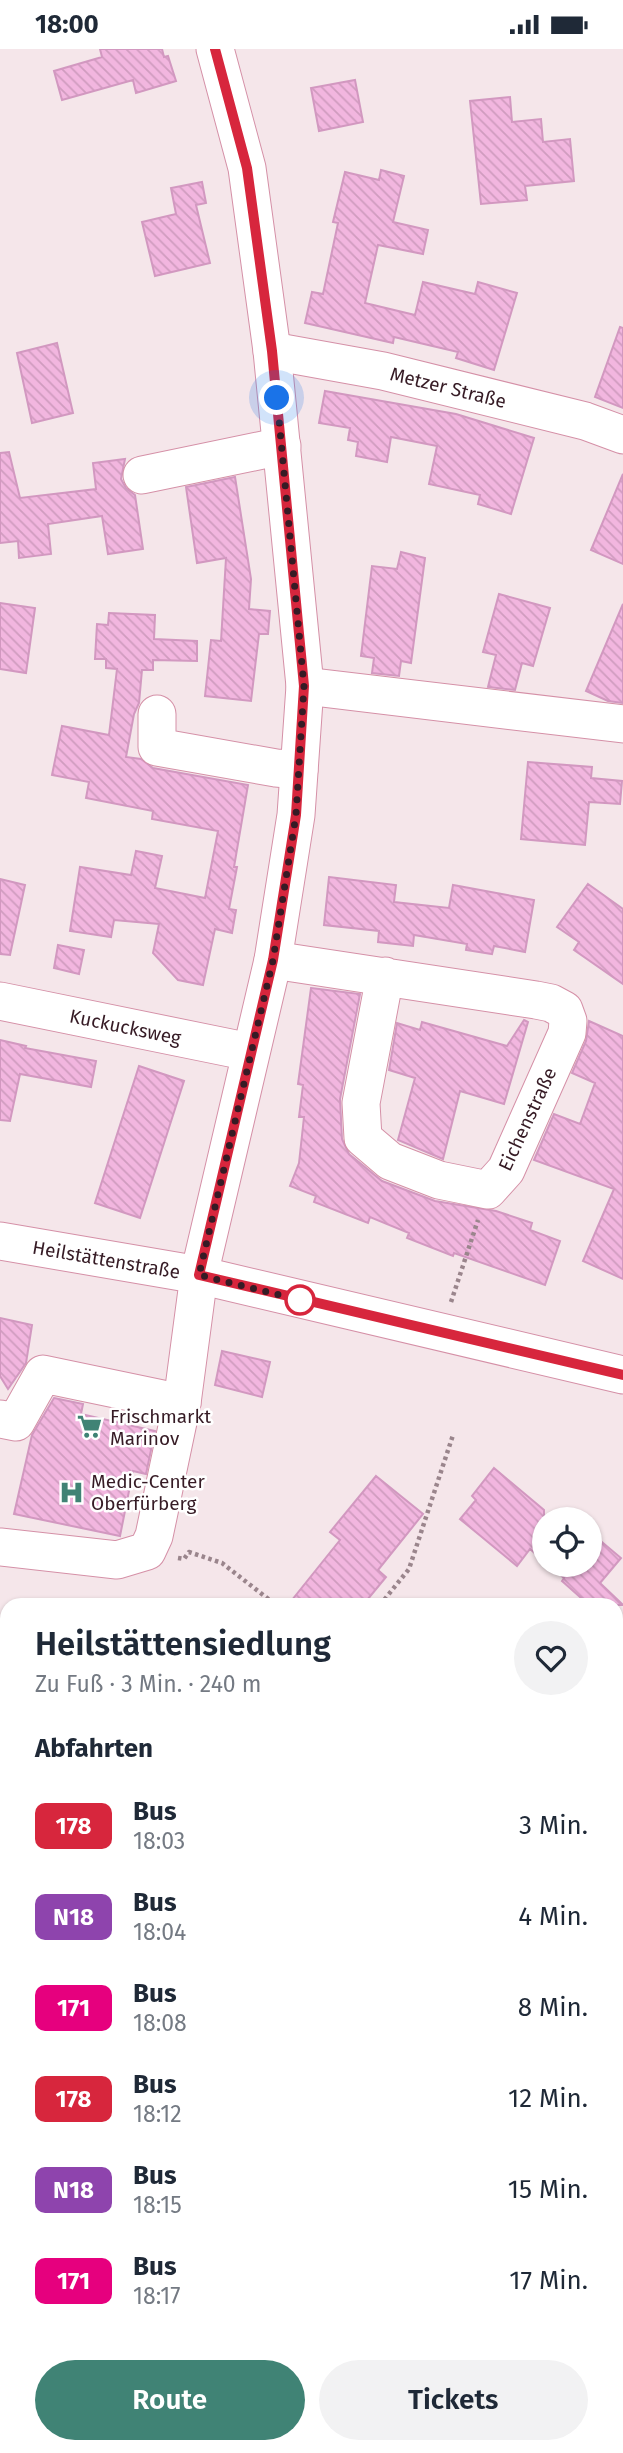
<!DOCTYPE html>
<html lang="de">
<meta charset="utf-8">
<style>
:root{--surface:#fff;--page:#f2f2f3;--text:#1f2937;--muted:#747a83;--accent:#408375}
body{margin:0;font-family:"Fira Sans",sans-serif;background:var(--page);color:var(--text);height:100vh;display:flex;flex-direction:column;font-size:26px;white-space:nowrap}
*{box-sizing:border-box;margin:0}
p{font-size:23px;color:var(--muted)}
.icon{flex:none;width:38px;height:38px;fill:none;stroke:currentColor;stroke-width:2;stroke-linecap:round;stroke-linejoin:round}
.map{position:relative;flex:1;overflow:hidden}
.side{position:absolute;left:0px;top:1549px;width:623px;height:856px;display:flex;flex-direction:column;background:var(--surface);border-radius:21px 21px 0 0;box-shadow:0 2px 5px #0004}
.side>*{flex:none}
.badge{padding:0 14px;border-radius:10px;font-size:24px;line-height:46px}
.controls{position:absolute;left:532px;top:1458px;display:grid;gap:14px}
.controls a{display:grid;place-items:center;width:70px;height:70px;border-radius:50%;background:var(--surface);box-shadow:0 2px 5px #0004;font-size:35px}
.you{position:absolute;width:35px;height:35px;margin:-18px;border:5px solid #fff;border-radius:50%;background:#1a73e8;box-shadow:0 0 0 10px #1a73e833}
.map>.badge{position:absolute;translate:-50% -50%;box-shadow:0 0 0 4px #fff}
h2{padding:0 35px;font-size:26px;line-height:63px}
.round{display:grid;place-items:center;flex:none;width:74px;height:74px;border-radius:37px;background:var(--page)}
.overview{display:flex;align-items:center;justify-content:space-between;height:119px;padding:0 35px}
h1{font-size:33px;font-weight:600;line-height:52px}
.primary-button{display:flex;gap:14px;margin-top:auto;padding:14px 35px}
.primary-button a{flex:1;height:80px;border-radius:42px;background:var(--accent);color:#fff;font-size:28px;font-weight:600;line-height:80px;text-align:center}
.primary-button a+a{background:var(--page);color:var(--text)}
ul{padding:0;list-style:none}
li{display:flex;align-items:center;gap:21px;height:91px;padding:0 35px}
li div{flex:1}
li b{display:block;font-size:26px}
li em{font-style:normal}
li .badge{min-width:77px;font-weight:700;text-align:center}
.status{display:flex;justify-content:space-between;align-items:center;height:49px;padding:0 35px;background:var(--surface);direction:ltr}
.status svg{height:19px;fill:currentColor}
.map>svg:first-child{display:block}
</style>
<div class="status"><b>18:00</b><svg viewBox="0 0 49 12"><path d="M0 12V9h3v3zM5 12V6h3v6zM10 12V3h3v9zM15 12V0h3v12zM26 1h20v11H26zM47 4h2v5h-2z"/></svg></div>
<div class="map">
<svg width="623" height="2404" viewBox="0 0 623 2404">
<defs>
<pattern id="forest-crowns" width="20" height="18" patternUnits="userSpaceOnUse" patternTransform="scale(1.75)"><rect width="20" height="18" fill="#fbcaa5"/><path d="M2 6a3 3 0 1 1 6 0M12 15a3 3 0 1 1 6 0" fill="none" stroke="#d8ad8e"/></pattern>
<pattern id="building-back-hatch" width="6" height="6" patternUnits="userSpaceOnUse" patternTransform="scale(1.75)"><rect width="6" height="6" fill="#f2b6df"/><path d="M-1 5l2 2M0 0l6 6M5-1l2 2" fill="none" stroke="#d09cbf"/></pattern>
</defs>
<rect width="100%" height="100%" fill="#f5e6ea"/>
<path fill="url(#forest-crowns)" d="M0,2027L7,2032V2398H616V2131H623V2404H0Z"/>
<path fill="url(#building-back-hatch)" stroke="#d298c0" stroke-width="2" d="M100,0H162L164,8L168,7L176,32L136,44L133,31L62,51L54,22L102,8Z
M355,31L363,73L319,82L311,39Z
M510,48L512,73L541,70L543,93L570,90L574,132L525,137L527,151L481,155L470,52Z
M381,121L404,127L393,173L428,181L423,205L378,196L365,254L415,266L423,233L475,245L478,233L517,244L494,321L456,309L458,303L394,288L393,294L305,274L312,243L323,245L338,174L333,173L345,123L379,131Z
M202,133L206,154L196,156L210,214L155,227L142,173L176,165L171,139Z
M620,278L623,279V359L595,348Z
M57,294L73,364L32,374L17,304Z
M325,342L456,365L534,389L511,465L478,455L480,446L429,435L437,397L391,388L387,413L356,407L358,393L348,391L350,379L319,374Z
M9,403L20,449L96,440L93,414L125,410L121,430L126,439L135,446L143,500L108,505L102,467L48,475L51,505L19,509L18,492L0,494V404Z
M623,425V515L591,501Z
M235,428L251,530L249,560L270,562L268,585H259L251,652L205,647L211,591L221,592L226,509L197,514L186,438Z
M401,503L425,509L411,614L401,612L399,627L372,624L374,609L361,607L372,517L397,520Z
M499,545L550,559L533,617L522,614L515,641L488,638L496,606L483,603Z
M0,554L35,559L26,624L0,620Z
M623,555V654L608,652L586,642Z
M109,564L155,566L154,590L197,592V612L153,611V621H142L139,654L134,665L126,708L141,710L153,719L248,736L234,818H237L229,860L236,861L232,884L215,880L203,936L178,931L153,904L159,875L114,871L111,888L70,882L80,818L131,826L136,802L162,807L155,839L205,849L218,782L152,770L153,762L86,749L89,733L52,726L62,677L109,686L117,620L106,619V610H95L97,575L108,576Z
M528,713L592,718L591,729L622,732L620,755L589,753L585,796L521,790Z
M329,828L396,836L394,853L449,859L453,836L534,851L525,903L494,897L492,905L466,901L467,895L414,886L413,897L378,893L379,882L324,876Z
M0,830L25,836L10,906L0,905Z
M588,835L623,860V935L574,901L579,893L557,878Z
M58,896L84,901L79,925L54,919Z
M311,939L360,945L340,1050L342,1090L349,1105L382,1132L435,1152L496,1162L532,1174L530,1181L560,1192L545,1236L454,1204L453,1207L407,1189L409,1184L370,1168L368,1174L314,1153L316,1147L290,1137L299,1114L304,1068H299L303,1036L298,1035Z
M524,971L528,973L504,1055L460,1042L443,1110L398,1091L415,1029L389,1021L397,974L420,981L422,973L507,997Z
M589,972L623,987V1230L583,1212L614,1140L534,1111L554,1065L580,1075L595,1034L572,1024L586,992Z
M0,991L26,997L25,999L96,1012L91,1038L20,1025L10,1072L0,1071Z
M139,1017L184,1032L140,1169L95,1154Z
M0,1269L32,1276L26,1314L8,1340L0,1327Z
M222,1302L270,1313L262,1348L215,1336Z
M54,1349L83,1355L81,1365L155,1382L146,1425L133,1422L120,1487L14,1465L32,1386Z
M494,1419L544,1461V1512L530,1500L517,1517L460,1470L476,1451L472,1447Z
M376,1427L423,1465L378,1521L386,1528L363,1556H288L340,1491L330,1483Z
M590,1483L621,1509L600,1534L623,1556H589L562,1532L564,1529L548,1516H590Z"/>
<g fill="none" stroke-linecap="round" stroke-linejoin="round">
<defs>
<g id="minor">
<path id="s1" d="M272,302L383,322L585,372L623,386"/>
<path d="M142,426L282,397"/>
<path d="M305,637L623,675"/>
<path d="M157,665V698L276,719L299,721"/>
<path d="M273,911L536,951L551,954L564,961L568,972L567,984L506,1121L488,1141L439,1131L390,1112L363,1089L361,1054L385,927"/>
<path id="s2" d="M0,952L250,1003"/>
<path id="s3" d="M0,1192L199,1226L623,1326"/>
<path d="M0,1370L16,1373L43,1325L182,1354"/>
<path d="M0,1498L117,1511L147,1502L154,1487L182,1354L199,1226L273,911L296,766L305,637L272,302L247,119L215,0"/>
<path d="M0,1655L7,1660"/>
<path d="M0,1737L7,1727"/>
<path d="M616,1835L623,1827"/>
</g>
</defs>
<use href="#minor" stroke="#d590a7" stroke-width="39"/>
<path stroke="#9a858c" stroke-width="4.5" stroke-dasharray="3.5 3.5" stroke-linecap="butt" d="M451,1253L478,1171
M178,1509L184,1510L189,1503L222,1514L276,1556
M380,1556L409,1520L453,1386
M616,1935L623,1936
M0,2007L7,2009
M616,2128H623"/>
<use href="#minor" stroke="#fff" stroke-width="37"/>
</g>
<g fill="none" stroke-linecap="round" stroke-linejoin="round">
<defs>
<path id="line" d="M215,0L247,119L272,302L304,637L296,766L273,911L199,1226L623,1326"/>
</defs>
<use href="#line" stroke="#fff" stroke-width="16"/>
<use href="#line" stroke="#d7263d" stroke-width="10"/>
<path stroke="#361b25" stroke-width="7" stroke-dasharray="0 12.6" d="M277,349L304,637L296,766L273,911L199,1226L300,1251"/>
</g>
<defs>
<symbol id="supermarket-bare" viewBox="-9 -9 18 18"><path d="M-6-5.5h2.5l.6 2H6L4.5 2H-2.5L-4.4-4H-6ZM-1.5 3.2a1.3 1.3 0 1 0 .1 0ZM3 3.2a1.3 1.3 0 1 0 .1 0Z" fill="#408375" stroke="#fff" stroke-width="2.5" paint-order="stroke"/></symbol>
<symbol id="hospital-bare" viewBox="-9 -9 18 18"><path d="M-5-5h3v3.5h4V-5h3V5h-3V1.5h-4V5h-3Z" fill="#408375" stroke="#fff" stroke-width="2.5" paint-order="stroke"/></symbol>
</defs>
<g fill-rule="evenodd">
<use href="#supermarket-bare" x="72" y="1360" width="35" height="35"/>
<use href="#hospital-bare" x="54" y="1426" width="35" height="35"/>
</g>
<circle fill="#fff" stroke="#d7263d" stroke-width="3.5" cx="300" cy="1251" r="14"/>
<g text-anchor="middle" stroke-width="5" stroke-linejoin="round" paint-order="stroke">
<g font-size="19" fill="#361b25" stroke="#fff">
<text dy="7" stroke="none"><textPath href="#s1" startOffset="180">Metzer Straße</textPath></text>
<text dy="7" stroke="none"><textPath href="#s2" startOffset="128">Kuckucksweg</textPath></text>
<text transform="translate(527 1070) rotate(-65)" y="7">Eichenstraße</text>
<text dy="7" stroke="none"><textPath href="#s3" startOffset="108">Heilstättenstraße</textPath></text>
</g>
<g font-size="19" fill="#361b25" stroke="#fff" text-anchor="start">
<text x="110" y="1374">Frischmarkt<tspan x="110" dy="22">Marinov</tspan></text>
<text x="91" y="1439">Medic-Center<tspan x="91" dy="22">Oberfürberg</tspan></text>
</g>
</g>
</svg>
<div class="controls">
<a><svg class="icon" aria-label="locate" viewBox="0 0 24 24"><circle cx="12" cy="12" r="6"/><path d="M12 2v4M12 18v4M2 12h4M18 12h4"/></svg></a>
</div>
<div class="you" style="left:277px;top:349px"></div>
<section class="side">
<div class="overview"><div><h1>Heilstättensiedlung</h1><p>Zu Fuß · 3 Min. · 240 m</p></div><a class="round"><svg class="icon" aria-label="heart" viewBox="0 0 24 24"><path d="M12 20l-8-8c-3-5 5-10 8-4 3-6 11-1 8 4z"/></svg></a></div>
<h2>Abfahrten</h2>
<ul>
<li><span class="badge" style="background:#d7263d;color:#fff">178</span><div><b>Bus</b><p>18:03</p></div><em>3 Min.</em></li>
<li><span class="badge" style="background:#8e44ad;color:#fff">N18</span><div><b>Bus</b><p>18:04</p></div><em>4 Min.</em></li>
<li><span class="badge" style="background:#e6007e;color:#fff">171</span><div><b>Bus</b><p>18:08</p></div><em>8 Min.</em></li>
<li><span class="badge" style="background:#d7263d;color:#fff">178</span><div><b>Bus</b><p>18:12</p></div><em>12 Min.</em></li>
<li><span class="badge" style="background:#8e44ad;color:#fff">N18</span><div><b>Bus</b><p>18:15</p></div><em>15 Min.</em></li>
<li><span class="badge" style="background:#e6007e;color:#fff">171</span><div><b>Bus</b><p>18:17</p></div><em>17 Min.</em></li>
</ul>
<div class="primary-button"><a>Route</a><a>Tickets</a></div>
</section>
</div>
